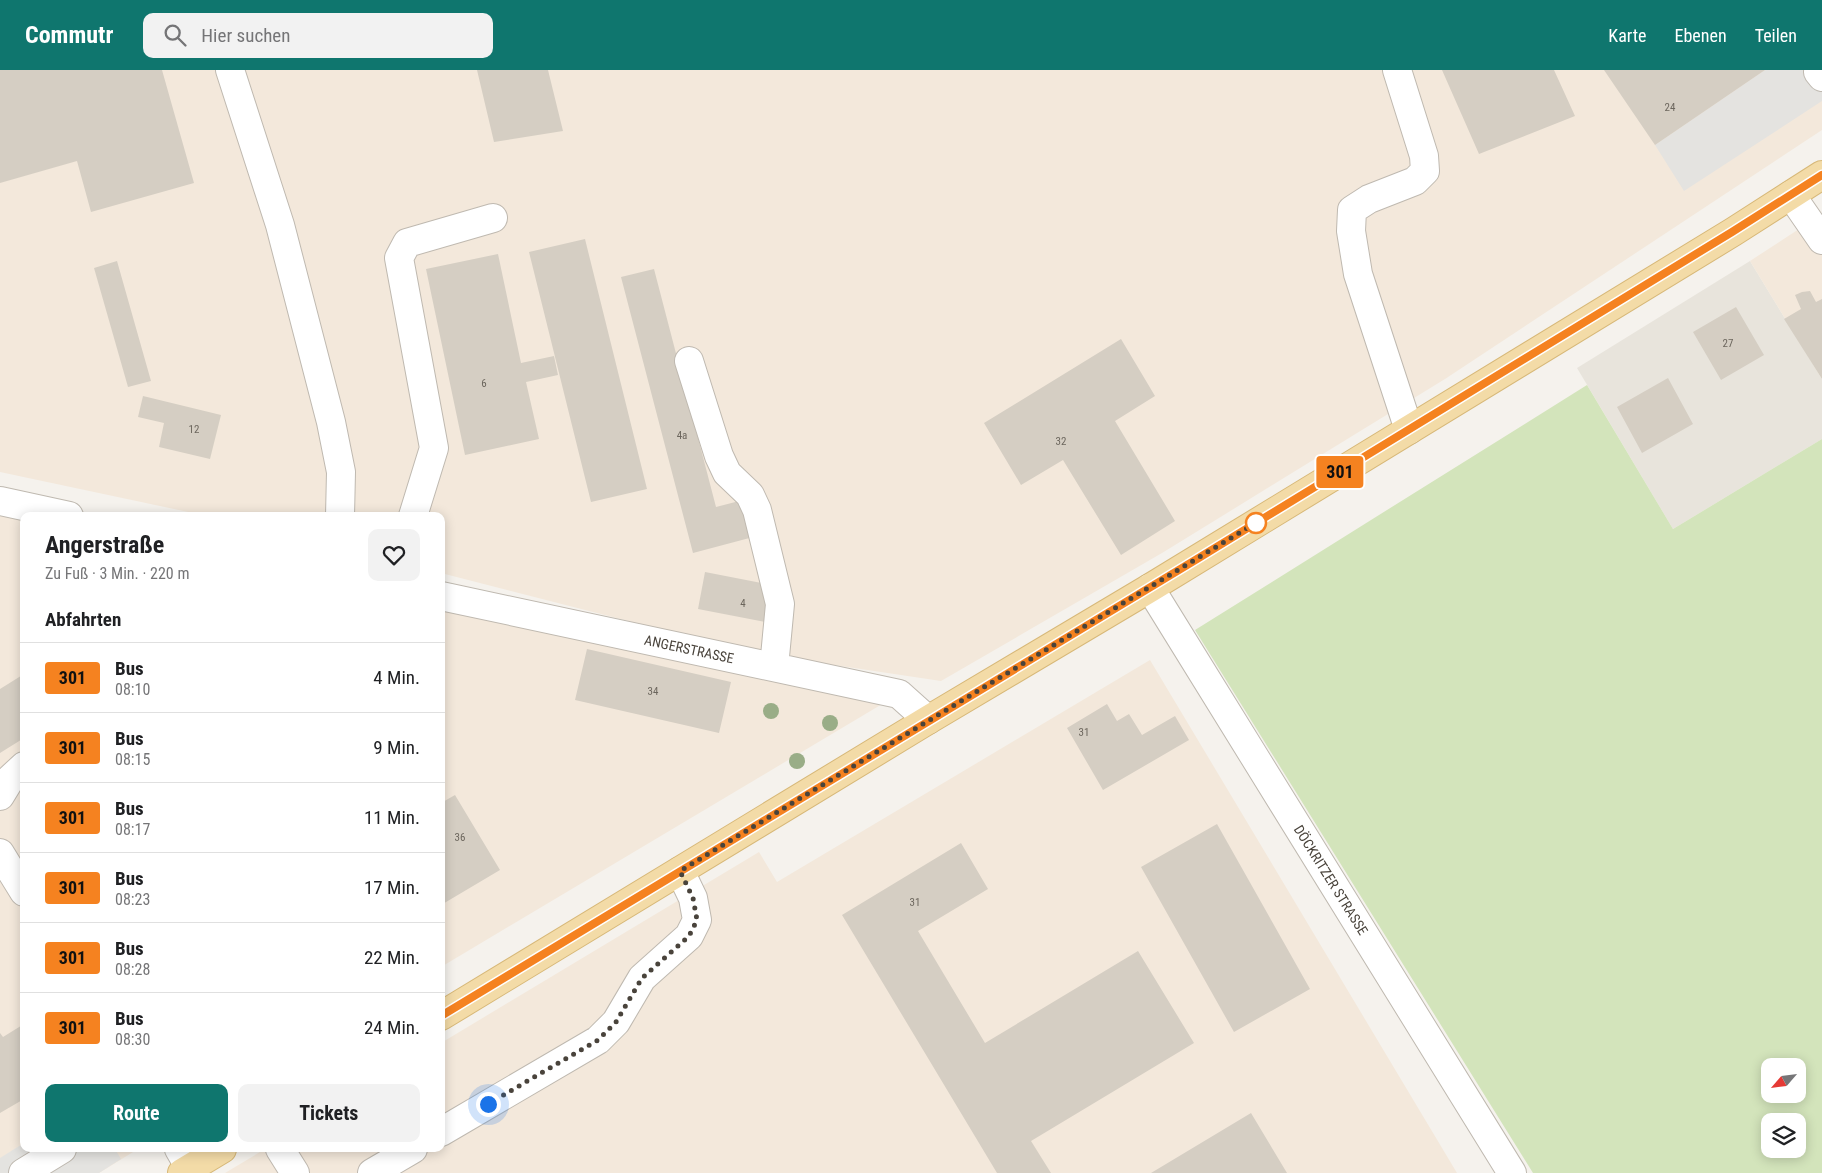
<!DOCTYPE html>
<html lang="de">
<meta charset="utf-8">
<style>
:root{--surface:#fff;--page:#f2f2f2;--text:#202124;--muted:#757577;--line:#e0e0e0;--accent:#0f766e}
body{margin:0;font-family:"Roboto Condensed",sans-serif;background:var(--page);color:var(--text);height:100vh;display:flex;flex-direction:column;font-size:19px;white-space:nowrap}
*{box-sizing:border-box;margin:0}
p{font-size:16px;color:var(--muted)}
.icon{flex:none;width:28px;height:28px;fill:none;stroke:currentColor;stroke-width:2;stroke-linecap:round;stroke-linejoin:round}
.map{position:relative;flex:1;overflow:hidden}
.drawer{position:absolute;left:20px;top:442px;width:425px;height:640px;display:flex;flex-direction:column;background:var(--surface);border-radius:10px;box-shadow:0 2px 12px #0003}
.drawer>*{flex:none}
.badge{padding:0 10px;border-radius:4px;font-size:18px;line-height:32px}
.needle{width:32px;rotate:242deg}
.tools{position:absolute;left:1761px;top:988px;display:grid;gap:10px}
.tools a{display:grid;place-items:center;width:45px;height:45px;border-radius:10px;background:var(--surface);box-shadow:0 2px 12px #0003;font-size:25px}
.you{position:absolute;width:25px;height:25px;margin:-12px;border:4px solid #fff;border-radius:50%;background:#1a73e8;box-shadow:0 0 0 8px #1a73e833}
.map>.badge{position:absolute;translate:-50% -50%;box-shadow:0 0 0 2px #fff}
h2{padding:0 25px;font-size:19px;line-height:45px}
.round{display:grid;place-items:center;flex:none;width:52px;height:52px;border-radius:10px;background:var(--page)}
.overview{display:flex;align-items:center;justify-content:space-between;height:85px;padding:0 25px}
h1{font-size:24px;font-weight:700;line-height:38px}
.button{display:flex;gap:10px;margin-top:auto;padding:10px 25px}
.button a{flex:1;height:58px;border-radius:10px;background:var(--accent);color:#fff;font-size:20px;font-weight:700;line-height:58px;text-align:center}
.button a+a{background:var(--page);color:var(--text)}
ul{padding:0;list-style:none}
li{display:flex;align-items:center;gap:15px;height:70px;padding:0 25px;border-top:1px solid var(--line)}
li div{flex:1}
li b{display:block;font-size:19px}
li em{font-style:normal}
li .badge{min-width:55px;font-weight:700;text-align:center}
header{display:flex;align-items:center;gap:30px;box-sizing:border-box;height:70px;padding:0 25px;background:var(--accent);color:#fff}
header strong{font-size:24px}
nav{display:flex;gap:28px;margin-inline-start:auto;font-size:18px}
.search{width:350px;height:45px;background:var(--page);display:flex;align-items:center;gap:12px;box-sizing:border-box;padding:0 18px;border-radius:10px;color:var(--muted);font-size:19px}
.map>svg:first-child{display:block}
</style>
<header>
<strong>Commutr</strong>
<div class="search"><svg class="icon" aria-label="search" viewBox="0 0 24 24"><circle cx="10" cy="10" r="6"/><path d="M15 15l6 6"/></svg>Hier suchen</div>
<nav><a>Karte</a><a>Ebenen</a><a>Teilen</a></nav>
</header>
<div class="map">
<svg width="1822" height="1103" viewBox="0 0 1822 1103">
<rect width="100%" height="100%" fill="#f5f2ed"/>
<path fill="#e8e4dc" d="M1750,191L1822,309V369L1673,459L1577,298Z"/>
<path fill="#f3e8db" d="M0,0H1822V60L1445,309L1162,483L941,611L814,592L640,554L441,503V446H207L0,402Z
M1822,144V309L1750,191Z
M0,431L24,446V1079H138L99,1103H0Z
M441,526L899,624L441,897Z
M1150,590L1457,1103H225L265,1079H441V973L759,782L777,812Z"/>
<path fill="#d3e4bb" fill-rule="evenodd" d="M1587,315L1673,459L1822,369V1103H1533L1195,560ZM1770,996H1798V1024H1770ZM1770,1051H1798V1079H1770Z"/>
<path fill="#e4e3e0" d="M1765,0H1822V31L1684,121L1655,75Z
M24,1073V1079H115L121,1089L99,1103H0V1088Z"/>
<path fill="#d5cec3" d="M0,0H162L194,113L91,142L77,91L0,113Z
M477,0H548L563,61L494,72Z
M1442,0H1554L1575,46L1479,84Z
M1604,0H1765L1655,75Z
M585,169L647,419L591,432L529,182Z
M498,184L521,293L554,286L558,305L526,312L539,369L465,385L426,199Z
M117,191L151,311L128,317L94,198Z
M654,199L716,437L747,429L757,466L693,483L621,207Z
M1810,221L1816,232L1822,229V309L1784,249L1801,239L1795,225L1802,222Z
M1736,237L1764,285L1721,310L1693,262Z
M1121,269L1155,326L1115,351L1175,451L1121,485L1063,390L1021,415L984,353Z
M1668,308L1693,354L1642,383L1617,337Z
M143,326L221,345L210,389L159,377L164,353L138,347Z
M705,502L772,515L765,552L698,539Z
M587,579L731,612L719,663L575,630Z
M24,604V668L0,683V619Z
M1107,634L1117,651L1129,644L1142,665L1175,646L1189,670L1103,720L1067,658Z
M455,725L500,800L441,835V733Z
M1217,754L1310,919L1234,962L1141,797Z
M961,773L988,819L918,861L985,973L1138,881L1194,973L1031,1071L1051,1103H997L842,845Z
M24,954V1029L0,1043V963L3,967Z
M1251,1043L1287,1103H1151Z"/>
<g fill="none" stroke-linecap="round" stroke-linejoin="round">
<defs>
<path id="minor" d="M230,0L280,155L331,352L341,402L340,446
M1397,0L1424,86L1425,101L1415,111L1369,129L1352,140L1351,161L1358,204L1409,360
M1821,0L1818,2L1822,7
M1791,125L1822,170
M689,291L719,386L727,403L750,425L757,440L780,534L774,597
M0,431L69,446
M413,446L434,378L399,188L407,173L493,148
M1150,518L1512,1103
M441,526L899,624L928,650
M0,726L11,708L24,696
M0,783L24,822
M441,1062L598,970L616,952L642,908L689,866L697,850L693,828L680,801
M179,1079L190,1098
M280,1079L295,1103
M23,1103L62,1079
M372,1103L413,1079"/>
<path id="major" d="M441,946L928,650L1150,518L1733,162L1822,105
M182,1103L222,1079"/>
</defs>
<use href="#minor" stroke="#bfb9b0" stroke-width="30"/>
<use href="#major" stroke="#d7b878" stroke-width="30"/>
<use href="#minor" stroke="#fff" stroke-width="28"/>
<use href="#major" stroke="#f3dba7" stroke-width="28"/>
</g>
<g fill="#99ad87">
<circle cx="771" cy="641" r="8"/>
<circle cx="830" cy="653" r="8"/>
<circle cx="797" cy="691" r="8"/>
</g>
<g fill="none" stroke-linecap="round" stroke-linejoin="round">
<defs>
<path id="line" d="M441,946L1197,489L1732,162L1822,105"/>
</defs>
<use href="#line" stroke="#fff" stroke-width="11"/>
<use href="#line" stroke="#f58220" stroke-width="8"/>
<path stroke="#49433b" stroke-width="5" stroke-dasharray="0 9" d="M488,1034L598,970L616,952L642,908L689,866L697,850L693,828L680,801L1259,451L1256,453"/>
</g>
<circle fill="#fff" stroke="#f58220" stroke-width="2.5" cx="1256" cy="453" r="10"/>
<g text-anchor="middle" stroke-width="5" stroke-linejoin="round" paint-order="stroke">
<g font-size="11" fill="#6c665d">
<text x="1670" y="41">24</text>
<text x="1728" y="277">27</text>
<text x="484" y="317">6</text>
<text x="194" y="363">12</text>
<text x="682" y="369">4a</text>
<text x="1061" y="375">32</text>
<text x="743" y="537">4</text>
<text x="653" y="625">34</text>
<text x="1084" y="666">31</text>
<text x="460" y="771">36</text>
<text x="915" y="836">31</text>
</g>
<g font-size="14" fill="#49433b" stroke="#fff">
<text transform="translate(689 579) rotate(12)" y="5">ANGERSTRASSE</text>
<text transform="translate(1331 810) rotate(58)" y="5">DÖCKRITZER STRASSE</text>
</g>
</g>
</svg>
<div class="tools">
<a><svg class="needle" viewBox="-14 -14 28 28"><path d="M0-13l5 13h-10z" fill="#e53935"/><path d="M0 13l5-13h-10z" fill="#757577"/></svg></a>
<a><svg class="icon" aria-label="layers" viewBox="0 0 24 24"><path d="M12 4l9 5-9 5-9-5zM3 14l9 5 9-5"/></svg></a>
</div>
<div class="you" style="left:488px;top:1034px"></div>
<b class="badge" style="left:1340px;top:402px;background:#f58220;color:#111">301</b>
<section class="drawer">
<div class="overview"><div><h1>Angerstraße</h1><p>Zu Fuß · 3 Min. · 220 m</p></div><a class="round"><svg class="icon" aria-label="heart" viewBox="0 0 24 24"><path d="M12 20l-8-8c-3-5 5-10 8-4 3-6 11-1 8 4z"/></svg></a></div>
<h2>Abfahrten</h2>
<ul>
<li><span class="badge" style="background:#f58220;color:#111">301</span><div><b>Bus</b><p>08:10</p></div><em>4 Min.</em></li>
<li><span class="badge" style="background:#f58220;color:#111">301</span><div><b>Bus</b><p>08:15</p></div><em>9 Min.</em></li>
<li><span class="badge" style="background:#f58220;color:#111">301</span><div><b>Bus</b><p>08:17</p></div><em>11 Min.</em></li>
<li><span class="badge" style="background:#f58220;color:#111">301</span><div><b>Bus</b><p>08:23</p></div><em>17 Min.</em></li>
<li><span class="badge" style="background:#f58220;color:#111">301</span><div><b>Bus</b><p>08:28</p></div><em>22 Min.</em></li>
<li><span class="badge" style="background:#f58220;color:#111">301</span><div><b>Bus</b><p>08:30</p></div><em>24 Min.</em></li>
</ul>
<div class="button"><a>Route</a><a>Tickets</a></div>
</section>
</div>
